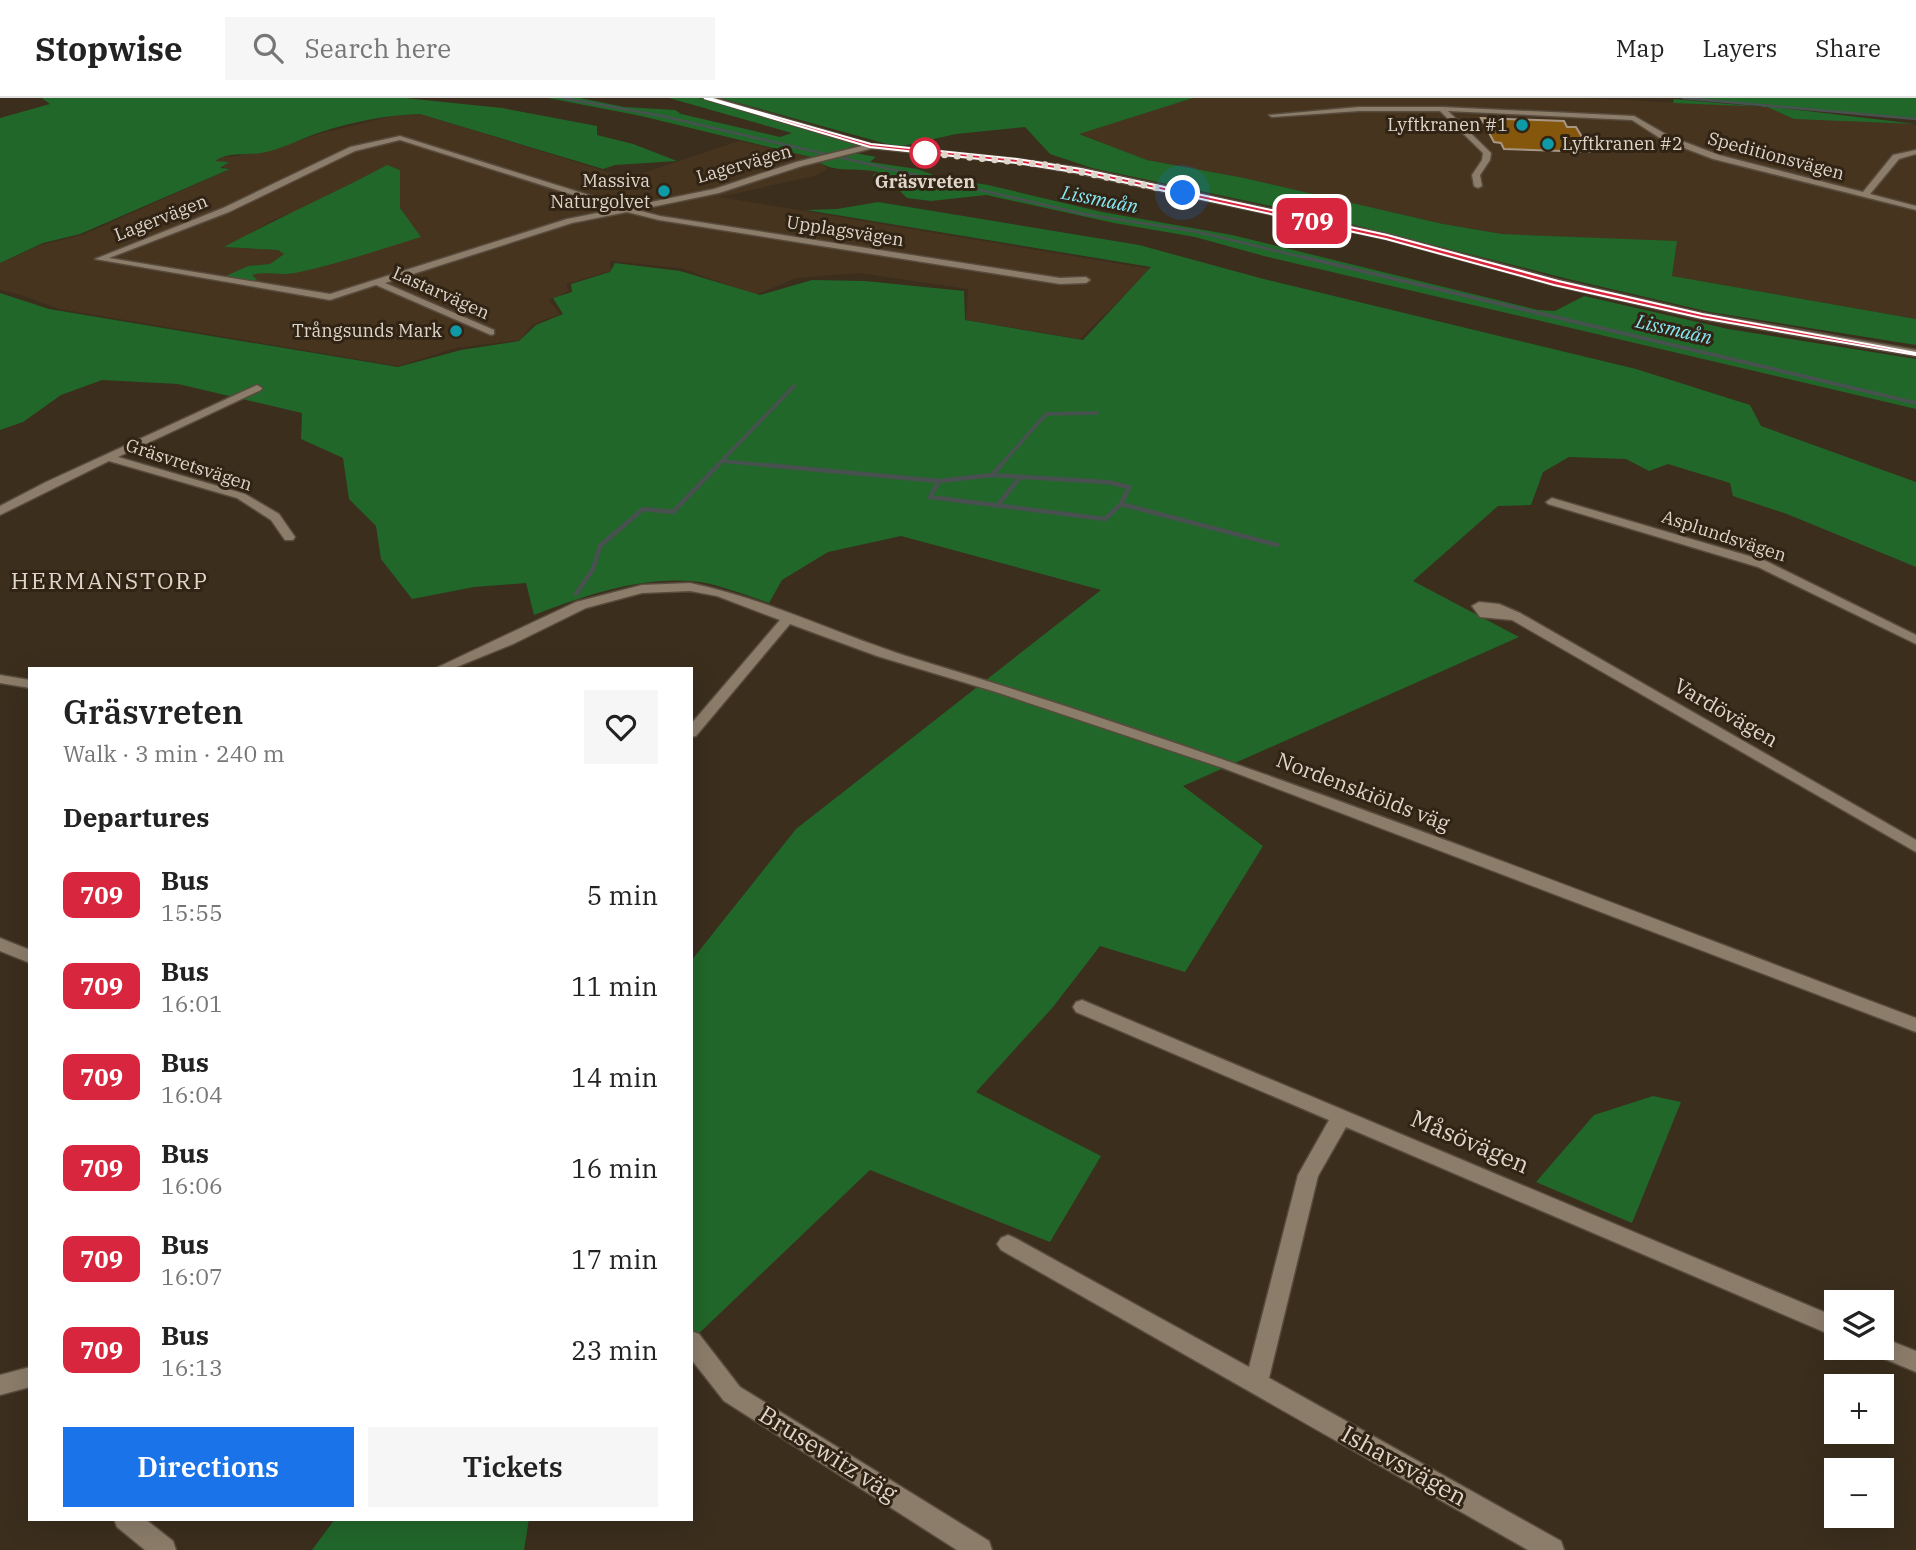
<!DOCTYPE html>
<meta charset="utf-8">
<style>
:root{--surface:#fff;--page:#f6f6f6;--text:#222;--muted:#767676;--line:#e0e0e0;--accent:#1a73e8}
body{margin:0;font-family:"IBM Plex Serif",serif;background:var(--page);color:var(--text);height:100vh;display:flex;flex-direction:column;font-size:26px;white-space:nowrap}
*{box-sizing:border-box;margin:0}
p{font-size:23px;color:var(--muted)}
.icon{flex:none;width:38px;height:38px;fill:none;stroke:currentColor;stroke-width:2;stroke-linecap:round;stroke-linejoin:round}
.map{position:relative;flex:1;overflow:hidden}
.sheet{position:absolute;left:28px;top:569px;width:665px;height:854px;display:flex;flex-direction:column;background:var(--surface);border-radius:0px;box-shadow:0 7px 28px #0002}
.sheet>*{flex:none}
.badge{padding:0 14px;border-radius:10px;font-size:24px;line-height:46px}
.buttons{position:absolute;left:1824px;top:1192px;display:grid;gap:14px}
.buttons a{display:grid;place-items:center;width:70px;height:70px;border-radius:0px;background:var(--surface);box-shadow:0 7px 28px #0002;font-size:35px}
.you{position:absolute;width:35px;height:35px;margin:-18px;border:5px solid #fff;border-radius:50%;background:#1a73e8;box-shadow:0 0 0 10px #1a73e833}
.map>.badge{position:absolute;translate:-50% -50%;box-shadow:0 0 0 4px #fff}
h2{padding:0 35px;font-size:26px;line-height:63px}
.round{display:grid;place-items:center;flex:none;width:74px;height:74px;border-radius:0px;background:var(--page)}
.overview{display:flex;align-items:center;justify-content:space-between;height:119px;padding:0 35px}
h1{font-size:33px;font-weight:600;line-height:52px}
.primary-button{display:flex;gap:14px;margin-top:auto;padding:14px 35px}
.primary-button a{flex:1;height:80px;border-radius:0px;background:var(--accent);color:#fff;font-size:28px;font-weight:600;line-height:80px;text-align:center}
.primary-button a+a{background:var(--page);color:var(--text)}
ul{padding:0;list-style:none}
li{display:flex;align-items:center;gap:21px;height:91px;padding:0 35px}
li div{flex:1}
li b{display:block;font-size:26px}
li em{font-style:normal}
li .badge{min-width:77px;font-weight:700;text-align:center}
header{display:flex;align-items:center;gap:42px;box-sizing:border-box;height:98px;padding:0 35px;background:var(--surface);border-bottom:2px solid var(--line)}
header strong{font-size:33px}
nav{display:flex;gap:38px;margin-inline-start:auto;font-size:24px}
.search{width:490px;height:63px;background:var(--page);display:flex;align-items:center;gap:18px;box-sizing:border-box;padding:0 24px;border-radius:0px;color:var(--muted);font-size:26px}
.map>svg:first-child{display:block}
</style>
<header>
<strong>Stopwise</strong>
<div class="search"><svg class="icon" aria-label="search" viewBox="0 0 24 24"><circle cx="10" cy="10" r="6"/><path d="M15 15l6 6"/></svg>Search here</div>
<nav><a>Map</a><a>Layers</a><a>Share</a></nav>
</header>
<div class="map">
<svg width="1916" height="1452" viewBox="0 0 1916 1452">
<rect width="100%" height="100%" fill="#3b2e1d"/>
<path fill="#46341e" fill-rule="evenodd" d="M1193,0H1582L1767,9L1794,21L1874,22L1916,27V221L1672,178L1677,144L1502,136L1443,126L1244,80L1147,62L1077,35Z
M420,16L628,80L739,43L815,60L828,71L814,78L720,99L1151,171L1080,241L966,222L968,191L859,175L797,180L755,197L681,170L610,163L611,173L566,186L569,193L549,202L560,216L532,227L520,242L456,250L398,268L59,211L18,196L0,192V165L41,147L85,136L230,71L222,69L229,64L215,63L223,59L239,58L248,54L261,55L322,35L393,18ZM400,72V110L420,139L291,176L265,173L251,177L250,184L227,178L248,168L270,166L284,156L278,152L226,149L273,122Z"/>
<path fill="#21672a" d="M42,0H405L502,10L597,28V37L633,46L677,63L615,67L603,71L420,16C386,17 351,24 318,35C300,41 280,52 261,55C247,57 227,54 215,63L229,64L220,70L230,71L80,136L43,145L0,165V20L50,6Z
M548,0H580L624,9L675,12L681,16L780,39L792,35L669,0H699L858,47L815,60L641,18Z
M720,0H1193L1079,36L1147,62L1244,80L1443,126L1502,136L1677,143L1672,178L1916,221V247L1710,214L1568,181L1327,120L1092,70L1050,56L1025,29L956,36L898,49Z
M1688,0H1916V20Z
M1674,1L1763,9L1758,7L1916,26L1794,21L1767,9L1673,5Z
M850,54L876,59L870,64L917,71L942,80L988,87L1102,114L1232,137L1538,212L1555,213L1584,198L1728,231L1916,261V311L1264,158L1195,139L1114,125L986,97L931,103L907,100L900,93L918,86L875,82L873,77L879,74C857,69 836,76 817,63Z
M387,67L400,72V110L421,139C379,152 338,166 295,175C281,178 266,173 252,177L257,182L250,184L226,178L248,168L270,166L284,156L278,152L224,149C277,120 333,96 387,67Z
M878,104L1139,147L1260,180L1636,271L1750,307L1761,328L1916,384V469L1787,416L1733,398L1730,385L1668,366L1649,373L1626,361L1569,359L1543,374L1531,407L1498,408L1413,483L1519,539L1183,688L1263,748L1185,874L1100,848L1053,909L976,994L1101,1058L1050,1144L870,1072L691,1243V863L796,731L1101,492L901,438L828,454L782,482L769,505C745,497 717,485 691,483C638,479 583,498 534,517L526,485L474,489L412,501L381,461L376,428L349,401L343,360L301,341L302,315L178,286L102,282L61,297L23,324L0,332V195L49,211L398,269L461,252L519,243L536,227L563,216L553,200L572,194L571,186L610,174L615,165L680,173L760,197L812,182L865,183L964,193L965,222L1083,242L1151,169L806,112L837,111Z
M1653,998L1681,1004L1632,1125L1536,1084L1594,1017Z
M335,1421H529L524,1452H312Z"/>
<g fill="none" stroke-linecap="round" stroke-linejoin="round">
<path stroke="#485150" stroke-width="2.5" d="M563,0L662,18L1084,116L1198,134L1310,161
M1683,0L1916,21"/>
<path stroke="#485150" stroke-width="3.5" d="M1303,159L1916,305
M721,363L785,369
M716,369L794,288
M999,369L1046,316L1097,315"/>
<path stroke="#485150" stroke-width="4.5" d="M766,367L939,383L992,377L1107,384L1129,389L1121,406
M992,377L1001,367
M939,383L930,399L1105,421L1121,406L1277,447
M997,408L1020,379
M576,496L593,471L600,448L643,411L673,414L718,367"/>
</g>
<path fill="#85570d" stroke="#a79784" stroke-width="2" d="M1481,20L1564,23L1567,29H1576L1591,54L1504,51L1501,45L1494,44Z"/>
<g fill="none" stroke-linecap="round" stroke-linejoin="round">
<defs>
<path id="street" d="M1359,9H1442L1634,18L1669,38L1719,57L1863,94L1893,57L1916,52V56L1899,61L1870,96L1916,108V112L1713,61L1663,42L1632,22L1448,13L1491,55L1490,62L1480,77L1482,88L1478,90L1474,88L1472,77L1482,62L1483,55L1440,13H1359L1272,19L1269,17Z
M400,38L627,109L714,91L796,64L870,46L873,50L802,68L719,95L637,112L660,118L1060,180L1086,179L1090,182L1086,185L1060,186L659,122L627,114L572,125L385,185L494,232V236L491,237L376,187L330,202L95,161L223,110L350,49ZM400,42L617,111L567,121L330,196L109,160L229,114L355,53Z
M257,287L262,290L261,292L118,359L245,396L279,416L295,439L293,442H285L271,422L237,400L109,363L0,417V408L46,384Z
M1552,400L1766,463L1916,537V546L1758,469L1548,406L1546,404Z
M690,485C769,501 842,539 919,562C1257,664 1586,796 1916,920V934L1223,670L996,594L877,558L790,526L696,638L691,639V626L780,522L717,498L690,493L642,495L586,510L513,546L454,570H436L576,504L642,487Z
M1479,504L1499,506L1520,515L1916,742V754L1512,522L1480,519L1472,508Z
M0,577L30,582V590L0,585Z
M0,840L30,852V865L0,853Z
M1082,902L1836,1219V1239L1346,1029L1318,1078L1269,1280L1561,1443L1564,1452H1528L1001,1152L997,1146L1001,1140L1008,1137L1015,1140L1249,1269L1298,1077L1329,1022L1076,914L1073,909L1076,904Z
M691,1233L699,1236L740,1289L989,1443L992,1452H957L724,1303L691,1261Z
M1881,1239L1916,1253V1274L1873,1256L1870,1250H1881Z
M30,1269V1289L0,1297V1277Z
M114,1421H145L173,1443L176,1452H145L117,1429Z"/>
<path id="secondary" d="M703,0H715L871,46L1017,61L1081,70L1387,136L1559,182L1702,215L1916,252V258L1702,221L1553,187L1386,141L1081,76L1017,65L870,50Z"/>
</defs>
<use href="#street" stroke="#574b3d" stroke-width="3"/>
<use href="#secondary" stroke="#574b3d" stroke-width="3"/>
<use href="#street" fill="#8c7d6a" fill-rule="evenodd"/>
<use href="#secondary" fill="#8c7d6a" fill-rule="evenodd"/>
</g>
<path fill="#d7263d" stroke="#fff" stroke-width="2" d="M704,0H709L871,46L1017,61L1081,71L1387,137L1558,183L1702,216L1916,255V257L1702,220L1554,187L1386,141L1081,75L1017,65L870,49Z"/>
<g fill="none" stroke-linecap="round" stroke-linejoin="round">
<path stroke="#ded5cb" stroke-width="7" stroke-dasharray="0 12.6" d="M925,55L916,54L1047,67L1183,95"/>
</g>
<g fill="#0f9aa8" stroke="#312414" stroke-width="2.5">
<circle cx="1522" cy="27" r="7"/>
<circle cx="1548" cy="46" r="7"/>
<circle cx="664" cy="93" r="7"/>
<circle cx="456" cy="233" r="7"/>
</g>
<circle fill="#fff" stroke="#d7263d" stroke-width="3.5" cx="925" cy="55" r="14"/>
<g text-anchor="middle" stroke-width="6" stroke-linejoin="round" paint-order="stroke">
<g font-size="18" fill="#ded5cb" stroke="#312414" text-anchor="end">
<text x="1508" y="33">Lyftkranen #1</text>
<text x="1562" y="52" text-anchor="start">Lyftkranen #2</text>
<text x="650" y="89">Massiva<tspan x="650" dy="21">Naturgolvet</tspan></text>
<text x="442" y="239">Trångsunds Mark</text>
</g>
<g font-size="18" fill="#ded5cb" stroke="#312414">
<text transform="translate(1776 58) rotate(15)" y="6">Speditionsvägen</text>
<text transform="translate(744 66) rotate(-16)" y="6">Lagervägen</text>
<text transform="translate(161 120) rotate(-21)" y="6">Lagervägen</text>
<text transform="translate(845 133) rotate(9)" y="6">Upplagsvägen</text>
<text transform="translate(441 195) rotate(24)" y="6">Lastarvägen</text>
<text transform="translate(189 367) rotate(18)" y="6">Gräsvretsvägen</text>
<text transform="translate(1724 438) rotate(18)" y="6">Asplundsvägen</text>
</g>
<g font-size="18" font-weight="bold" fill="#ded5cb" stroke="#312414">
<text x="925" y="90">Gräsvreten</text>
</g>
<g font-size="19" font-style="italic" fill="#87e8f6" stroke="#312414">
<text transform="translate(1100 101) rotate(11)" y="7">Lissmaån</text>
<text transform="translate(1674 231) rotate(13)" y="7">Lissmaån</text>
</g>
<g font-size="21" fill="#ded5cb" stroke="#312414">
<text transform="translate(1726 615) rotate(30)" y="7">Vardövägen</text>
<text transform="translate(1363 694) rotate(21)" y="7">Nordenskiölds väg</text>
</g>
<g font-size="23" letter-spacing="2" fill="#ded5cb" stroke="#312414">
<text x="110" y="491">HERMANSTORP</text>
</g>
<g font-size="24" fill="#ded5cb" stroke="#312414">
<text transform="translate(1470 1044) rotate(23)" y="8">Måsövägen</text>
<text transform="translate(828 1356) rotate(32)" y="8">Brusewitz väg</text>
<text transform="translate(1404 1368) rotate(29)" y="8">Ishavsvägen</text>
</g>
</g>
</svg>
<div class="buttons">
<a><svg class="icon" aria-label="layers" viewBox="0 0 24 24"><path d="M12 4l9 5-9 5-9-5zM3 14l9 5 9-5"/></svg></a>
<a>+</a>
<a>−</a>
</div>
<div class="you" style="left:1183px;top:95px"></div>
<b class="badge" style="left:1312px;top:123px;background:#d7263d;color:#fff">709</b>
<section class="sheet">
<div class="overview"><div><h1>Gräsvreten</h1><p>Walk · 3 min · 240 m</p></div><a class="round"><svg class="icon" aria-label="heart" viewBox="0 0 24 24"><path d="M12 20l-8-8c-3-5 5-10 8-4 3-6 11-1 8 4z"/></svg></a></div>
<h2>Departures</h2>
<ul>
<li><span class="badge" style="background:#d7263d;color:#fff">709</span><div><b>Bus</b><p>15:55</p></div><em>5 min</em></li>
<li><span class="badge" style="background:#d7263d;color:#fff">709</span><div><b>Bus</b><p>16:01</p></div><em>11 min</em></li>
<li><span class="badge" style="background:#d7263d;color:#fff">709</span><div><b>Bus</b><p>16:04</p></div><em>14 min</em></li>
<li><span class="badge" style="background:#d7263d;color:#fff">709</span><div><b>Bus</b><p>16:06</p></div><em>16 min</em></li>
<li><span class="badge" style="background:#d7263d;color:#fff">709</span><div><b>Bus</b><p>16:07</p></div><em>17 min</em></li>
<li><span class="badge" style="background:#d7263d;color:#fff">709</span><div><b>Bus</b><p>16:13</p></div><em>23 min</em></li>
</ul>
<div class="primary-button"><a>Directions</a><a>Tickets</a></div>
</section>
</div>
